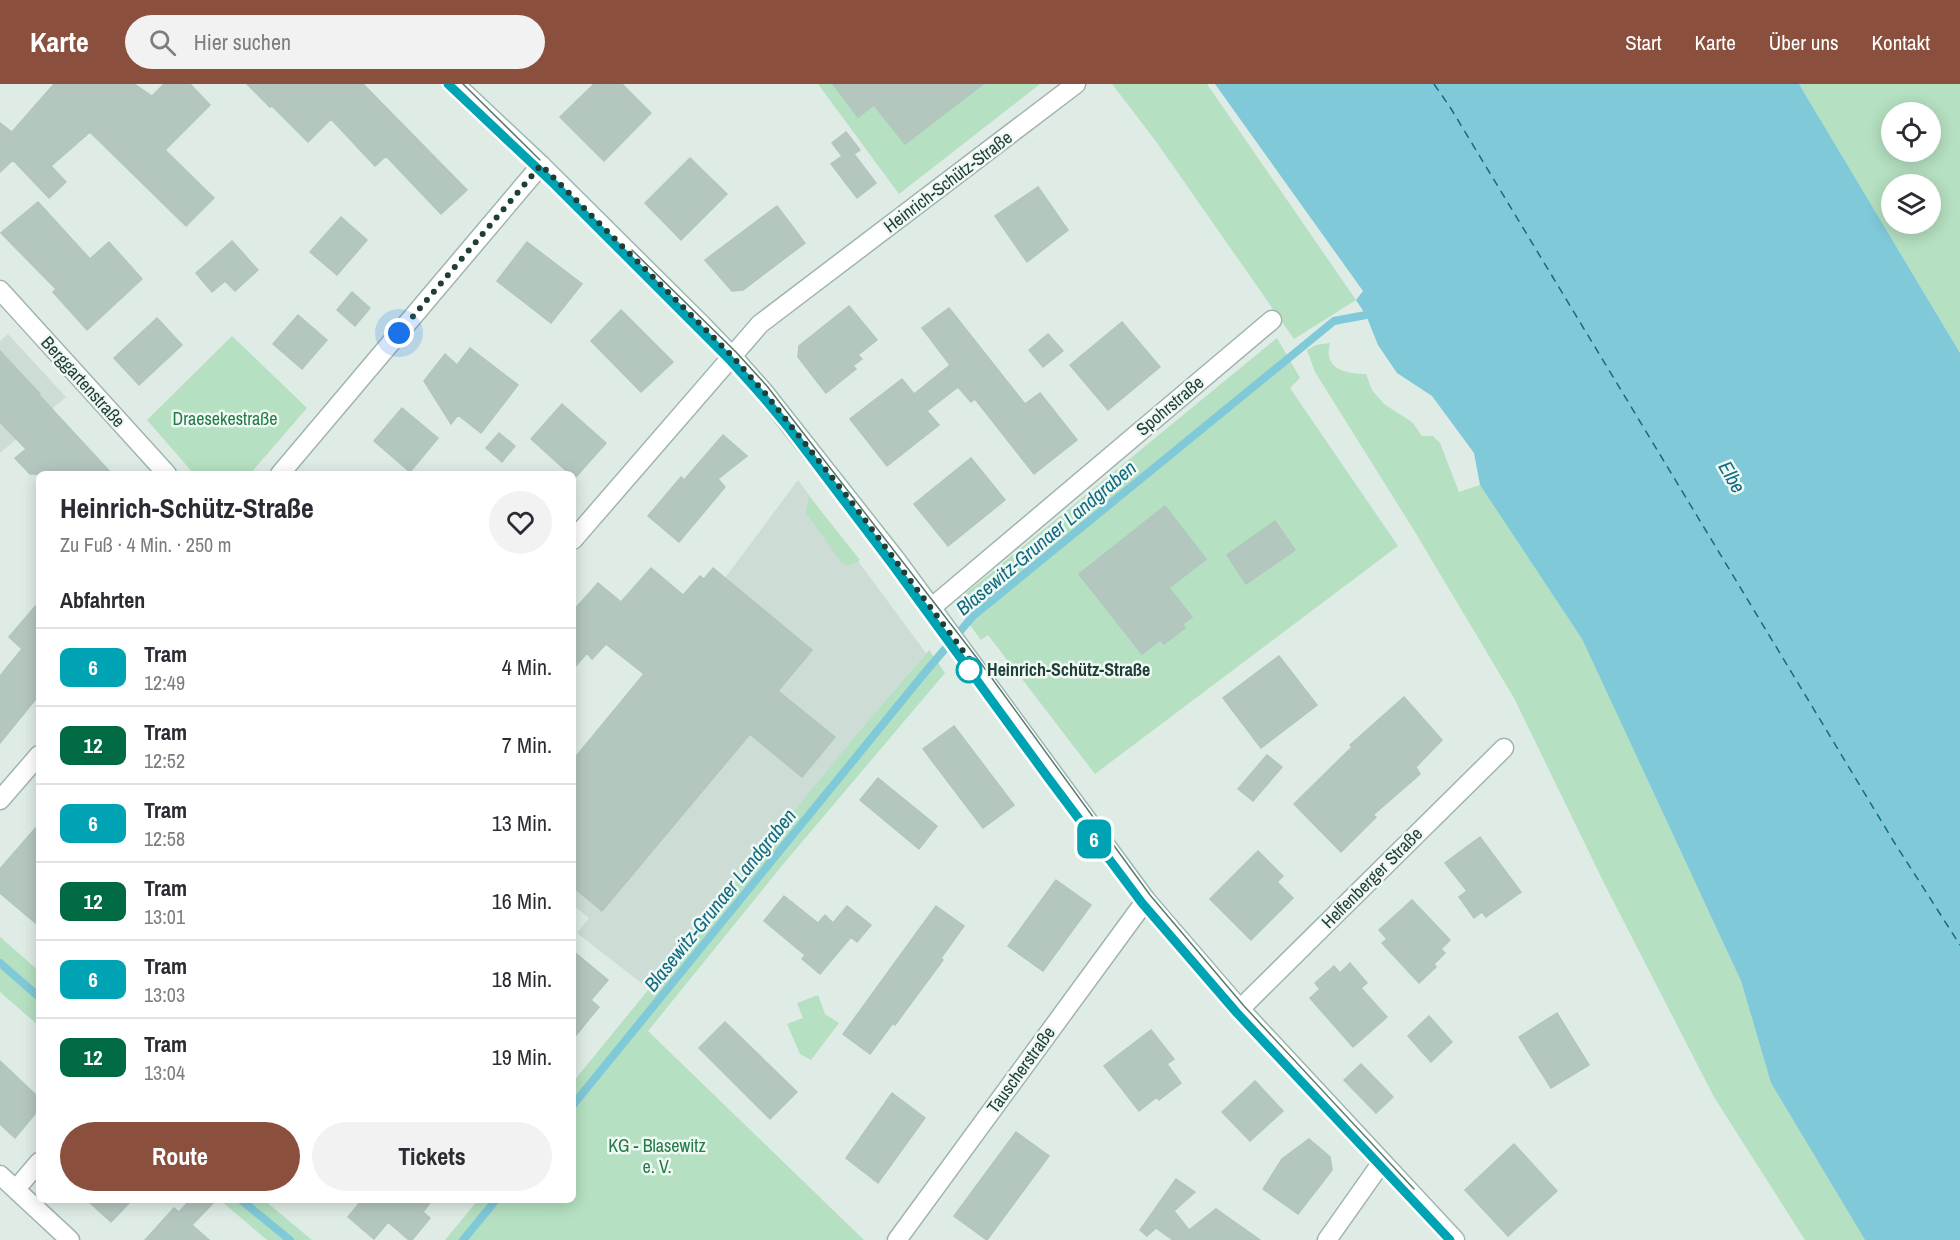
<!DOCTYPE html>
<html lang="de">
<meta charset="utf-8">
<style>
:root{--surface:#fff;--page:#f2f2f3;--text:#2b2b33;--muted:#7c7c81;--line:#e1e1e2;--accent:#8a4f3d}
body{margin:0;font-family:"Archivo Narrow",sans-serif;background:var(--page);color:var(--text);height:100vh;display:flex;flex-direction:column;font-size:22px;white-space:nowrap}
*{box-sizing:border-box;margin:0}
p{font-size:20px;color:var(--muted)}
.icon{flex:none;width:33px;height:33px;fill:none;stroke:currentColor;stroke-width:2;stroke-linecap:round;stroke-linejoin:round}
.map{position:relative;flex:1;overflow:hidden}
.side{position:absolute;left:36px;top:387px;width:540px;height:732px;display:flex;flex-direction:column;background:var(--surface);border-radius:9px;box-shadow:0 3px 15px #0003}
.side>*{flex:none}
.badge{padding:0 12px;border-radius:9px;font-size:21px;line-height:39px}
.tools{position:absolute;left:1881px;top:18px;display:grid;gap:12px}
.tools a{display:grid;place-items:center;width:60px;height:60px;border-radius:50%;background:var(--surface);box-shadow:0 3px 15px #0003;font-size:30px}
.you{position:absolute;width:30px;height:30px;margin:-15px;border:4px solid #fff;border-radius:50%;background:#1a73e8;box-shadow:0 0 0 9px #1a73e833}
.map>.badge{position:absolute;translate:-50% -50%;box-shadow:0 0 0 3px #fff}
h2{padding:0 24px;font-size:22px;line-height:54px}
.round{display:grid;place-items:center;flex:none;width:63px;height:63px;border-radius:32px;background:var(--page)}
.head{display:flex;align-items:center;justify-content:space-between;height:102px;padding:0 24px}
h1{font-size:28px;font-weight:700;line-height:45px}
.button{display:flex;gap:12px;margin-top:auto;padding:12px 24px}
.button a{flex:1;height:69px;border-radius:36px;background:var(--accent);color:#fff;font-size:24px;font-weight:700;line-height:69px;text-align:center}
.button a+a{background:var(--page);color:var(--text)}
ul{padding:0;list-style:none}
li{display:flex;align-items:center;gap:18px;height:78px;padding:0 24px;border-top:2px solid var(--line)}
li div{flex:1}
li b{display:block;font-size:22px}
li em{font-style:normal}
li .badge{min-width:66px;font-weight:700;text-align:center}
header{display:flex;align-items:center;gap:36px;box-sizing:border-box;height:84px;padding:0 30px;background:var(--accent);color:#fff}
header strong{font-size:28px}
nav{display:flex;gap:33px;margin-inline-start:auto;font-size:21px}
.search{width:420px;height:54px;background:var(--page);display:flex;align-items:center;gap:15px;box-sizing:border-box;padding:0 21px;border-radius:33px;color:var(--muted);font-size:22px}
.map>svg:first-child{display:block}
</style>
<header>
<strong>Karte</strong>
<div class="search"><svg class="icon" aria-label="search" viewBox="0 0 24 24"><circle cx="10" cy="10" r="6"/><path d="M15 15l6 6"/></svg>Hier suchen</div>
<nav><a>Start</a><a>Karte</a><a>Über uns</a><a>Kontakt</a></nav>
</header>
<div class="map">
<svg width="1960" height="1156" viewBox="0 0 1960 1156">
<rect width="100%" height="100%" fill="#dfece6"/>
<path fill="#cddcd5" d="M8,250L66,313L0,369V257Z
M798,396L926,569L649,905L577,849L589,834L573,821V676L725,494Z"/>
<path fill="#b5e0c1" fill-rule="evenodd" d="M818,0H1040L899,110Z
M1112,0H1207L1356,216L1294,255L1155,56Z
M1799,0H1960V269ZM1892,28H1930V68H1892ZM1892,100H1930V140H1892Z
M232,252L307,324L250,390H194L147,336Z
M1277,254L1300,294L1290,304L1398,462L1095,690L988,551L981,556L954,519Z
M1330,259C1323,285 1345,290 1366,290L1372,306L1384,320L1412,338L1422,352H1433L1440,359L1459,408L1480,401L1582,555L1741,897L1771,999L1865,1156H1805L1714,1013L1605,801L1514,614L1415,448L1315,288L1307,266L1316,261Z
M809,412L860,476C853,481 848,483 841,478L806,429Z
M929,566L945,589L785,778L648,947L864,1156H445L478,1116H573V998L853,655Z
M0,853L39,887V942L0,908Z
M818,911L825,930L839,939L811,976L800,970L787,940L803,934L797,919Z
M220,1116H264L312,1156H267Z"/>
<path fill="#80c9d8" d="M1215,0H1799L1960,269V1156H1865L1771,999L1741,897L1582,555L1480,401L1474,369L1432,312L1397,289L1378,261L1366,231L1356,216L1363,207Z"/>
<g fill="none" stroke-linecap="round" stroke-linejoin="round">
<path stroke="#80c9d8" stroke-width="8" d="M0,879L39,913
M573,1021L922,592L973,532L1334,237L1366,231L1375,226
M241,1116L290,1156
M463,1156L496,1116"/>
<path stroke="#116c81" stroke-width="1.5" stroke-dasharray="8 6" stroke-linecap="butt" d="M1434,0L1450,23L1894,758L1960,861"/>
</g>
<path fill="#b4c7bf" stroke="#b1c6be" stroke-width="1.5" d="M54,0H134L152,12L164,0H190L210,21L165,66L214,114L186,142L90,48L51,82L66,98L49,114L13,76L0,88V39L12,48Z
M247,0H363L467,106L441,130L386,72L375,82L331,35L308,58L272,22L270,23Z
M594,0H622L651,29L604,77L560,33Z
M833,0H983L905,60L874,21L858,33Z
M846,48L860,66L854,70L876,99L857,114L831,80L842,72L832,59Z
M690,74L727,110L681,156L645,119Z
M1038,103L1068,146L1027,178L995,132Z
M38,118L90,175L109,158L142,195L87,246L53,208L56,205L1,149Z
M777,122L805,159L743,206L732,207L705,176Z
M341,133L367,156L337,191L310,168Z
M232,157L258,186L235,207L225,197L212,208L196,189Z
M527,158L582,200L551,239L497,197Z
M352,208L370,224L355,242L337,226Z
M849,222L877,256L858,271L862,275L853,282L856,285L826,309L798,273L799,262Z
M949,224L1025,320L1040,309L1077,356L1034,390L975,315L971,318L958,303L927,327L939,341L887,382L850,335L902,295L914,310L950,281L922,244Z
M621,226L673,278L641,308L591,257Z
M298,231L327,256L302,285L273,260Z
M157,234L182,261L139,301L114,274Z
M1122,238L1160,283L1108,326L1070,281Z
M1048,250L1063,267L1043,283L1029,266Z
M470,264L518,301L481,349L458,331L451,340L424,297L445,270L457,281Z
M0,267L40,310L39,311L112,390H30L15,374L26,365L0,338Z
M562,320L606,359L575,394L573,390H570L531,355Z
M402,324L438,354L410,388L374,357Z
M499,349L515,362L502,378L486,364Z
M723,351L747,372L718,395L725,403L679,458L648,432L681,393L684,396Z
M971,374L1005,416L948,462L914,420Z
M1165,422L1206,475L1169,504L1192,533L1183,540L1185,544L1164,560L1160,556L1142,570L1079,490Z
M1275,437L1295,466L1246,500L1227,471Z
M651,484L683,511L700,492L704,495L713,484L812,566L778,607L835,653L802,693L750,650L602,827L573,803V676L644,590L606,560L592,575L587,569L573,585V527L598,499L621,518Z
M39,518V611L0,659V592L22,565L9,553Z
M1279,572L1317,621L1261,664L1223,614Z
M1404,613L1442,656L1416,683L1420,690L1373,731L1376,733L1341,768L1294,720L1352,663L1350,661Z
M954,642L1014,721L983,744L923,665Z
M1267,671L1282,683L1253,717L1238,705Z
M878,694L937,742L919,765L860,716Z
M39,740V842L0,809V785Z
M1480,753L1521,808L1486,833L1482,828L1474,834L1459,813L1467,807L1445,779Z
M1258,767L1283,792L1277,798L1293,814L1251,856L1210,815Z
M1056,796L1091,821L1043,887L1008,862Z
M784,812L818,839L825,831L833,839L847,822L871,841L857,858L851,853L820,890L802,875L805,871L764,837Z
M1412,816L1450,856L1441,865L1445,869L1434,880L1436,883L1419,899L1382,859L1387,855L1379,846Z
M936,822L964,842L941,874L943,876L895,941L893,939L870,970L843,950Z
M573,867L608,896L591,916L599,923L573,955Z
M1350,879L1367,899L1361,904L1387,933L1353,963L1310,914L1320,905L1315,899L1334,882L1340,889Z
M1557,929L1589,981L1551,1004L1519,953Z
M1429,932L1452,958L1431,978L1408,952Z
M725,938L797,1008L770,1035L699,964Z
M1151,946L1174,975L1167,980L1181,999L1159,1016L1157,1013L1139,1027L1104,982Z
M0,977L39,1014V1025L15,1054L0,1040Z
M1361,980L1393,1013L1376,1029L1344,996Z
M1255,997L1283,1027L1250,1057L1222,1028Z
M892,1009L925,1034L878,1099L846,1074Z
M1016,1048L1049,1072L987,1156L954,1132Z
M1309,1055L1330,1073L1332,1086L1298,1130L1263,1105L1282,1075Z
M1514,1060L1557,1107L1508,1152L1465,1106Z
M1176,1095L1195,1108L1174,1127L1189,1146L1216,1125L1260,1156H1173L1156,1144L1147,1152L1140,1146Z
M87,1116H132L111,1138Z
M190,1116H216L192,1141L209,1156H145L174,1124L179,1128Z
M362,1116H432L423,1128L430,1134L412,1156H409L388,1138L374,1155L348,1133Z"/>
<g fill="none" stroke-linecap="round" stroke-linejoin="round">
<defs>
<path id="minor" d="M0,206L167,390
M280,390L541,81
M573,456L760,240L1076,0
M931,524L1272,236
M0,716L39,671
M1240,925L1504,664
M0,1091L70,1156
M16,1105L39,1078
M897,1156L1146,816
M1327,1156L1382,1078"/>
<path id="secondary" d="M455,0L541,81L700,239L732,272L764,308L897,477L1146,816L1240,925L1455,1156"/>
</defs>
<use href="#minor" stroke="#a1b4ae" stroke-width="21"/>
<use href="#secondary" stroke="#9cb9af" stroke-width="21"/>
<use href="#minor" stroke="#fff" stroke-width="18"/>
<use href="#secondary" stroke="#fff" stroke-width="18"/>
<path stroke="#587a71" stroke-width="1.5" d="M448,0L538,85L729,275L763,313L788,343L892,480L1076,732L1142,819L1237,929L1450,1156
M463,0L540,76
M632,166L736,268L767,302L980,578L1150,811L1244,922L1414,1105"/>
</g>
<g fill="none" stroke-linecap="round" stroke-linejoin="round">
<defs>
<path id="line" d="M448,0L554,100L729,275L763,313L788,343L892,480L1049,695L1142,819L1237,929L1450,1156"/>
</defs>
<use href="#line" stroke="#fff" stroke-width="14"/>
<use href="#line" stroke="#00a3b4" stroke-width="9"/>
<path stroke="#1e3e36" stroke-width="6" stroke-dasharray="0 10.8" d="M399,249L541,81L732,272L764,308L850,416L979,588L969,586"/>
</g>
<circle fill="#fff" stroke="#00a3b4" stroke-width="3" cx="969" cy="586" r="12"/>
<g text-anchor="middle" stroke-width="5" stroke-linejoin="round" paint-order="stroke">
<g font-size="18" fill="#1e3e36" stroke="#f0f8f4">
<text transform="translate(948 98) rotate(-37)" y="6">Heinrich-Schütz-Straße</text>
<text transform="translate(83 298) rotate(48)" y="6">Berggartenstraße</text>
<text transform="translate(1170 322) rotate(-40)" y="6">Spohrstraße</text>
<text transform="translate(1372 794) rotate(-45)" y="6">Helfenberger Straße</text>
<text transform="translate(1021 986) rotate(-54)" y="6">Tauscherstraße</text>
</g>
<g font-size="18" fill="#237a46" stroke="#f0f8f4">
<text x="225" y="341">Draesekestraße</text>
<text x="657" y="1068">KG - Blasewitz<tspan x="657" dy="21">e. V.</tspan></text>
</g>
<g font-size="18" font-weight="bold" fill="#1e3e36" stroke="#f0f8f4" text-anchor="start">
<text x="987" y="592">Heinrich-Schütz-Straße</text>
</g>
<g font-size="20" font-style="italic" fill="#116c81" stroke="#f0f8f4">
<text transform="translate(1732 393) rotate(60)" y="7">Elbe</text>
<text transform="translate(1046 454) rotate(-40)" y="7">Blasewitz‐Grunaer Landgraben</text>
<text transform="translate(720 816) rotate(-51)" y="7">Blasewitz‐Grunaer Landgraben</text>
</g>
</g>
</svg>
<div class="tools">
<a><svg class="icon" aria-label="locate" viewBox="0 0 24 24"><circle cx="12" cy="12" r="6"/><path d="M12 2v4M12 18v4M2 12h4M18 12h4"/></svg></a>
<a><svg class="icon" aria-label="layers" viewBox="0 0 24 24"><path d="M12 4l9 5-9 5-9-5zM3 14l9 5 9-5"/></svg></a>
</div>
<div class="you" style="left:399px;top:249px"></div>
<b class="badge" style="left:1094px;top:755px;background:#00a3b4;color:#fff">6</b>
<section class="side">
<div class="head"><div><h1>Heinrich-Schütz-Straße</h1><p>Zu Fuß · 4 Min. · 250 m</p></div><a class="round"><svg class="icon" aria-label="heart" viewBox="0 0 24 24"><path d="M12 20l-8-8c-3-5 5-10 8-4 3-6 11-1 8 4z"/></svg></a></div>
<h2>Abfahrten</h2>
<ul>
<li><span class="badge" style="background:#00a3b4;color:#fff">6</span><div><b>Tram</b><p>12:49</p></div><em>4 Min.</em></li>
<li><span class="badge" style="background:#006b42;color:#fff">12</span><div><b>Tram</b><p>12:52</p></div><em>7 Min.</em></li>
<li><span class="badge" style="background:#00a3b4;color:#fff">6</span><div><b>Tram</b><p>12:58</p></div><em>13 Min.</em></li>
<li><span class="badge" style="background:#006b42;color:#fff">12</span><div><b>Tram</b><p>13:01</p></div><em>16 Min.</em></li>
<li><span class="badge" style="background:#00a3b4;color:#fff">6</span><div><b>Tram</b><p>13:03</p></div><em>18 Min.</em></li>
<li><span class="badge" style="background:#006b42;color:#fff">12</span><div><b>Tram</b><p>13:04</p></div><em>19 Min.</em></li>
</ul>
<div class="button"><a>Route</a><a>Tickets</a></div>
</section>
</div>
